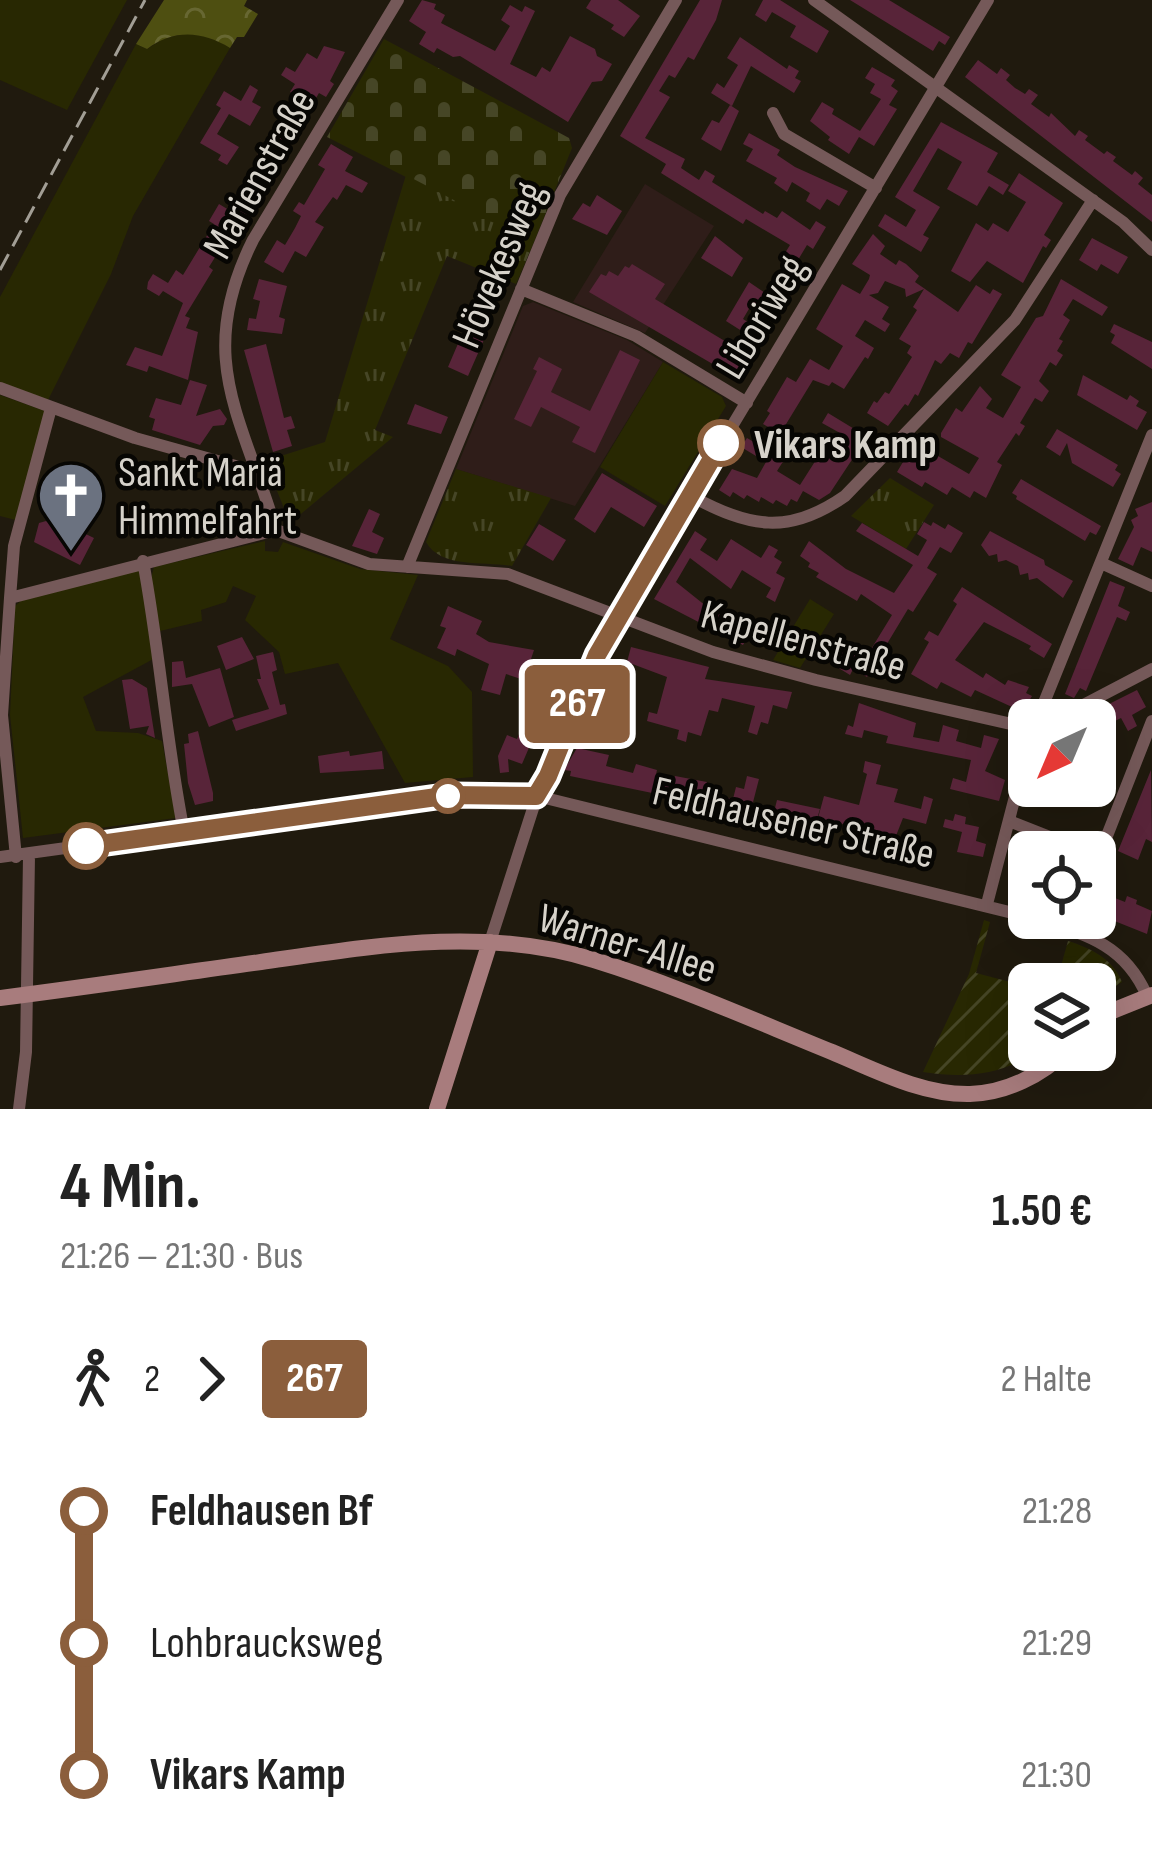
<!DOCTYPE html>
<html lang="de">
<meta charset="utf-8">
<style>
:root{--surface:#fff;--page:#f6f6f6;--text:#222;--muted:#767676}
body{margin:0;font-family:"Sofia Sans Condensed",sans-serif;background:var(--page);color:var(--text);height:100vh;display:flex;flex-direction:column;font-size:45px;white-space:nowrap}
*{box-sizing:border-box;margin:0}
p{font-size:39px;color:var(--muted)}
.icon{flex:none;width:66px;height:66px;fill:none;stroke:currentColor;stroke-width:2;stroke-linecap:round;stroke-linejoin:round}
.map{position:relative;height:1109px;overflow:hidden}
.side{display:flex;flex-direction:column;background:var(--surface);flex:1}
.side>*{flex:none}
.badge{padding:0 24px;border-radius:9px;font-size:42px;line-height:78px}
.needle{width:78px;rotate:224deg}
.tools{position:absolute;left:1008px;top:699px;display:grid;gap:24px}
.tools a{display:grid;place-items:center;width:108px;height:108px;border-radius:18px;background:var(--surface);box-shadow:0 12px 48px #0002;font-size:60px}
.map>.badge{position:absolute;translate:-50% -50%;box-shadow:0 0 0 6px #fff}
.legs{display:flex;align-items:center;gap:18px;height:132px;padding:0 60px;font-size:39px}
.legs p{margin-inline-start:auto}
.headline{display:flex;align-items:center;justify-content:space-between;height:204px;padding:0 60px}
h1{font-size:66px;font-weight:700;line-height:90px}
ul{padding:0 60px;list-style:none}
li{display:flex;align-items:center;gap:42px;height:132px;font-size:45px}
li i{display:grid;place-items:center;width:18px;height:100%;margin:0 15px;background:currentColor}
li i::after{content:'';width:30px;height:30px;margin:-15px;border:9px solid;border-radius:50%;background:var(--surface)}
li p{margin-inline-start:auto}
li:first-child i{background:linear-gradient(#0000 50%,currentColor 0)}
li:last-child i{background:linear-gradient(currentColor 50%,#0000 0)}
.map>svg:first-child{display:block}
</style>
<div class="map">
<svg width="1152" height="1109" viewBox="0 0 1152 1109">
<defs>
<pattern id="forest-crowns" width="20" height="18" patternUnits="userSpaceOnUse" patternTransform="scale(3)"><rect width="20" height="18" fill="#4e4f11"/><path d="M2 6a3 3 0 1 1 6 0M12 15a3 3 0 1 1 6 0" fill="none" stroke="#676732"/></pattern>
<pattern id="cemetery-stones" width="16" height="16" patternUnits="userSpaceOnUse" patternTransform="scale(3)"><rect width="16" height="16" fill="#282802"/><path d="M2 7V4a2 2 0 0 1 4 0v3zM10 15v-3a2 2 0 0 1 4 0v3z" fill="#464626"/></pattern>
<pattern id="park-tufts" width="24" height="20" patternUnits="userSpaceOnUse" patternTransform="scale(3)"><rect width="24" height="20" fill="#282802"/><path d="M3 7l-1-3M5 7V3M7 7l1-3M15 17l-1-3M17 17v-4M19 17l1-3" fill="none" stroke="#464626"/></pattern>
<pattern id="garden-furrows" width="10" height="10" patternUnits="userSpaceOnUse" patternTransform="scale(3)"><rect width="10" height="10" fill="#282802"/><path d="M-1 1l2-2M0 10L10 0M9 11l2-2" fill="none" stroke="#464626"/></pattern>
</defs>
<rect width="100%" height="100%" fill="#201a0e"/>
<path fill="#2f1d19" d="M645,184L714,226L645,333L573,302Z
M533,302L627,340L663,362L575,506L456,469L523,306Z"/>
<path fill="#282802" d="M0,0H127L67,110L0,80Z
M187,33L214,38L230,48L133,216L111,274L48,400L0,383V297L136,44L147,49L163,39Z
M663,362L722,397L726,406L665,506L600,467Z
M0,395L45,411L16,520L0,516Z
M265,541V551L278,552L283,542L360,569L418,575L390,639L448,666L472,692L473,777L405,783L338,663L285,674L279,652L245,620L256,596L233,586L226,602L201,610L202,621L160,631L151,579L154,567Z
M142,568L157,657L83,697L96,731L138,733L162,741L176,818L23,838L10,715L15,606L22,600Z
M810,599L834,614L800,668L773,660Z"/>
<path fill="url(#forest-crowns)" d="M164,0H247L244,6L258,14L244,37H237L230,48C202,31 174,29 147,49L136,44Z"/>
<path fill="url(#cemetery-stones)" d="M384,39L569,138L572,148L534,242L327,137Z"/>
<path fill="url(#park-tufts)" d="M406,175L534,242L516,284L447,256L375,430L393,437L290,523L265,461L325,442Z
M456,469L551,498L512,566C485,561 441,569 426,542Z
M890,478L934,505L906,549L851,516Z"/>
<path fill="url(#garden-furrows)" d="M984,920L990,922L976,973L1029,987V1050H1039C1002,1075 967,1079 923,1072L969,974Z
M1068,941C1091,948 1113,959 1122,982L1095,1000V984H1056Z"/>
<path fill="#582439" d="M422,0L436,4L434,9L445,15L441,23L495,51L510,26L501,20L510,5L522,12L525,6L535,11L510,64L536,77L542,67L550,72L570,36L595,49L597,56L612,64L602,81L592,82L568,122L460,56L453,57L437,48L434,53L419,44L426,32L409,21Z
M591,0H618L640,16L624,37L611,29L614,25L586,8Z
M700,0H722L716,20L694,60L688,57L675,78L669,75L659,91L670,97L645,138L685,159L681,168L699,180L705,170L715,176L712,182L763,214L765,211L777,218L782,211L810,230L816,221L826,227L813,249L807,245L798,260L785,253L790,245L746,219L743,224L661,173L666,164L620,136Z
M763,0H780L829,31L817,53L790,37L796,26L772,12L766,22L755,15Z
M850,0H889L950,37L945,45L939,41L933,51Z
M740,37L787,69L789,65L799,71L795,78L801,81L794,93L751,66L732,106L711,93L717,83L724,88L738,65L727,58Z
M324,46L345,52L330,81L334,84L326,97L319,93L234,235L230,233L209,267L213,270L185,316L190,318L186,328L198,332L188,380L149,366L147,372L126,365L135,347L162,356L183,303L163,291L159,296L147,289L148,282L153,274L168,283L176,270L183,275L214,224L209,221L219,204L229,210L258,161L255,159L295,95L290,92L295,84L281,75L286,67L295,72L307,53L317,59Z
M978,60L997,74L1001,68L1010,75L1006,80L1015,88L1025,94L1029,89L1038,95L1031,104L1049,117L1051,113L1075,136L1079,130L1088,136L1085,140L1104,154L1107,151L1116,157L1113,161L1132,175L1135,171L1143,178L1138,184L1152,195V222L965,77Z
M872,67L895,80L891,86L898,91L889,105L897,109L874,146L859,137L849,154L828,140L830,137L810,121L822,102L834,109L832,114L860,131L881,99L870,93L875,84L865,78Z
M250,85L258,90L252,102L261,107L250,126L229,114L217,134L239,147L227,165L218,160L221,155L200,143L221,108L216,105L224,91L241,101Z
M730,105L739,111L721,151L701,139L712,120L719,123Z
M941,122L998,153L987,172L1009,185L1003,195L989,186L977,206L947,189L962,162L938,148L913,191L940,207L923,235L929,238L921,252L878,226L885,214L906,227L916,210L895,197Z
M749,133L780,150L777,155L795,167L848,191L839,206L827,199L820,210L806,201L810,193L792,182L787,192L774,183L777,178L746,161L753,149L743,144Z
M331,144L353,157L345,171L368,183L362,193L346,185L337,200L333,197L315,222L324,227L306,257L295,251L283,273L264,262L277,240L285,245L295,228L301,216L293,211L299,202L304,205L325,169L318,165Z
M1019,173L1063,203L1044,235L1051,240L1046,248L1043,246L1023,283L987,261L970,282L951,271L976,223L988,231L993,223L1008,232L1026,202L1008,191Z
M597,195L622,211L607,235L572,219L583,203L590,207Z
M873,234L885,246L880,254L896,265L899,260L906,264L919,276L915,282L958,312L976,285L990,294L993,289L1002,294L972,344L968,342L959,358L950,353L941,364L935,360L918,396L915,394L908,406L905,404L888,426L867,413L874,401L877,403L885,392L889,394L912,357L907,353L911,346L899,339L917,310L913,307L924,289L906,297L905,289L885,281L878,293L869,295L889,307L882,319L890,324L885,332L865,320L855,336L874,348L868,359L865,357L844,389L832,382L829,386L813,380L780,434L763,424L770,413L767,411L787,377L796,382L810,359L829,370L843,346L816,329L842,284L860,294L869,279L870,275L852,264Z
M715,236L743,258L732,277L701,258Z
M1092,238L1128,257L1118,274L1101,264L1097,271L1079,260Z
M632,264L665,284L655,299L748,355L735,377L589,292L601,274L606,276L609,271L618,276L625,266L629,268Z
M785,269L796,275L772,314L753,302L743,319L764,332L759,342L726,321L749,282L765,293Z
M259,279L287,286L279,317L285,319L282,334L247,330L249,318L256,319L260,301L253,299Z
M1061,279L1108,307L1102,316L1073,299L1063,315L1070,320L1059,339L1063,341L1057,351L1063,355L1056,366L1050,362L1039,381L1049,391L1042,402L1035,398L1020,423L1025,426L1019,436L1016,433L997,462L1002,465L986,498L974,491L970,498L952,487L947,495L925,482L922,487L897,472L912,447L935,460L938,456L969,474L979,458L941,437V433L956,408L962,412L980,386L992,399L986,408L1003,418L1021,387L1001,375L1036,318L1043,316Z
M481,290L499,297L479,332L486,335L468,376L448,367Z
M1114,324L1152,342V369L1111,343L1115,335L1110,332Z
M266,344L284,418L291,416L295,428L287,430L292,446L273,452L244,350Z
M620,350L640,360L595,453L572,442L580,427L541,407L531,427L514,419L537,371L533,369L539,357L562,369L551,392L590,411Z
M1083,375L1127,400L1130,395L1139,401L1136,406L1147,412L1137,430L1077,395Z
M190,380L207,385L196,416L220,409L227,419L224,425L213,426L200,445L152,430L155,419L149,417L156,398L181,405Z
M415,404L448,417L441,434L407,424Z
M828,413L879,444L872,453L861,446L830,493L819,500L803,491L797,502L791,499L787,506L776,500L773,504L761,497L759,502L747,495L744,499L733,492L730,497L719,490L732,469L757,478L766,462L741,447L747,438L784,460L777,471L800,485L821,452L830,450L840,433L822,423Z
M1057,429L1118,465L1115,470L1121,474L1113,487L1072,463L1067,443L1060,456L1046,447Z
M602,473L657,506L644,527L611,507L595,533L574,519Z
M1021,479L1101,526L1096,535L1090,532L1085,541L1016,499L1017,496L1012,493Z
M1152,502V552L1141,547L1133,566L1118,559L1134,527L1131,520L1138,516L1135,509Z
M369,509L380,514L372,532L384,538L377,554L352,546Z
M46,521L56,527L59,521L94,538L80,565L34,542L39,523Z
M924,522L931,526L933,522L945,529L948,524L963,533L951,553L940,547L927,568L937,574L913,612L908,609L867,677L853,669L850,675L811,651L817,642L826,647L831,639L865,659L892,615L861,594L857,601L816,577L819,573L808,567L810,563L800,556L809,541L846,569L894,593L913,565L856,531L862,523L918,556L927,540L917,534Z
M539,524L566,540L553,561L526,545Z
M695,531L707,539L700,550L717,561L731,539L761,558L769,545L778,550L774,557L782,562L776,573L785,578L775,602L766,597L771,588L742,570L731,589L690,558L676,582L711,610L715,604L759,629L760,626L768,631L773,623L786,636L777,651L749,634L743,645L654,599Z
M990,531L1044,560L1045,565L1073,581L1063,598L1037,578L1029,580L1028,573L1020,575L1018,566L1006,560L998,562L997,554L989,556L981,545Z
M1110,581L1125,587L1118,606L1130,612L1126,621L1117,617L1086,691L1080,688L1074,698L1065,694Z
M962,587L1052,644L1044,658L1029,649L1031,646L984,622L955,660L983,678L986,673L1005,685L1008,680L1029,687L1026,693L1032,696L1029,701L1032,704L1027,714L975,690L971,697L941,682L937,689L911,674L929,642L924,639L929,631L938,636L957,604L953,601Z
M448,606L482,621L476,634L489,642L534,650L524,680L506,674L500,695L481,690L489,664L457,649L455,656L437,648L446,628L440,626Z
M242,637L254,659L226,670L217,646Z
M631,647L709,667L705,679L792,692L787,709L773,705L768,724L761,722L757,735L748,732L755,706L722,698L718,712L709,710L701,736L688,732L686,742L677,739L679,730L647,721L649,712L657,714L667,677L627,662Z
M273,652L277,670L272,672L280,705L285,704L287,714L236,731L232,720L269,709L257,679H261L256,656Z
M183,661L186,678L220,668L234,717L209,727L192,684L172,687V662Z
M611,677L627,683L616,709L609,706L598,726L584,720L599,684L607,687Z
M132,679L147,688L155,738L146,734L149,726L130,729L122,680Z
M1137,690L1146,707L1132,715L1137,726L1128,731L1121,718L1103,727L1095,711Z
M548,703H559V709L549,735L537,729L522,764L508,759L509,772L500,773L498,756L507,735L517,739L524,724L530,727L538,707L548,711Z
M859,703L916,723L913,737L939,742L943,725L959,730L956,741L981,748L984,735L999,739L985,771L1005,780L999,801L950,789L953,778L966,782L971,760L886,743L888,736L864,730L862,738L845,734L848,725L853,727Z
M198,731L213,793V801L195,805L188,783L184,744L189,743L188,734Z
M577,748L609,755L606,766L633,773L636,764L657,770L655,779L673,784L675,776L707,782L705,792L733,799L736,787L744,789L747,776L759,779L751,810L758,812L753,831L732,825L735,817L697,807L688,812L683,803L657,794L570,776L571,771L564,770Z
M349,751L350,756L382,751L384,769L320,773L318,756Z
M865,761L881,765L876,784L898,789L894,802L921,809L924,796L933,799L926,824L903,818L892,846L865,835L867,830L818,818L824,796L859,805L867,774L863,772Z
M1151,770L1152,842L1146,839L1138,860L1118,851Z
M777,800L820,809L816,822L809,820L806,835L777,828L779,820L773,816Z
M955,814L966,817L965,824L979,827L976,841L986,844L983,857L957,852L962,832L943,827L945,819L953,821Z
M1105,894L1125,902L1127,896L1137,900L1136,904L1152,911L1147,934L1097,914Z"/>
<g fill="none" stroke-linecap="round" stroke-linejoin="round">
<path stroke="#755959" stroke-width="12" d="M814,0L1123,222L1152,250
M773,113L784,134L876,188
M521,289L636,336L747,403
M0,388L135,438L257,472
M691,496C749,527 788,536 845,496L1015,320L1093,200
M276,530C242,416 194,358 253,240L398,0
M143,561C160,652 166,742 184,832
M1101,563L1152,586
M407,567L560,195L676,0
M10,598L276,530L369,564L508,574L713,652L816,680L1029,728
M1043,708L1062,714L1070,712L1152,669
M1037,720L1152,435
M1009,821L1088,852
M1095,854L1103,846L1152,721
M0,857L451,795L537,796L1029,917
M16,857L2,715L10,598L14,546L51,408
M987,904L1029,743
M1033,918C1084,934 1124,943 1147,996
M490,942L537,796L618,616L988,0
M19,1109L26,1052L29,856"/>
<path stroke="#a87c7d" stroke-width="16" d="M0,998C87,987 174,974 261,962C373,946 484,926 594,960C675,985 753,1020 832,1052C875,1070 922,1095 970,1094C1006,1093 1042,1075 1067,1050
M1095,1024L1110,1012L1152,995
M437,1109L490,942"/>
<path stroke="#a29e95" stroke-width="3" stroke-dasharray="18 9" stroke-linecap="butt" d="M0,270L145,0"/>
</g>
<g fill="none" stroke-linecap="round" stroke-linejoin="round">
<defs>
<path id="line-1" d="M86,846L451,795L536,796L548,776L597,655L721,443"/>
</defs>
<use href="#line-1" stroke="#fff" stroke-width="27"/>
<use href="#line-1" stroke="#8b5e3c" stroke-width="18"/>
</g>
<defs>
<symbol id="church-pin" viewBox="-11 -11 22 30"><path d="M0 17L-7.5 6A9.5 9.5 0 1 1 7.5 6Z" fill="#6b7280" stroke="#070603"/><path d="M-1.2-6h2.4v3.5h3.3v2.4h-3.3V6h-2.4V-.1h-3.3v-2.4h3.3Z" fill="#fff"/></symbol>
</defs>
<g fill-rule="evenodd">
<use href="#church-pin" x="33" y="457" width="76" height="104"/>
</g>
<g fill="#fff" stroke="#8b5e3c" stroke-width="6">
<circle cx="721" cy="443" r="21"/>
<circle cx="448" cy="796" r="15"/>
<circle cx="86" cy="846" r="21"/>
</g>
<g text-anchor="middle" stroke-width="9" stroke-linejoin="round" paint-order="stroke">
<g font-size="42" fill="#d6d2ca" stroke="#070603">
<text transform="translate(258 173) rotate(-61)" y="15">Marienstraße</text>
<text transform="translate(497 264) rotate(-67)" y="15">Hövekesweg</text>
<text transform="translate(760 316) rotate(-59)" y="15">Liboriweg</text>
<text transform="translate(804 639) rotate(15)" y="15">Kapellenstraße</text>
<text transform="translate(794 821) rotate(13)" y="15">Feldhausener Straße</text>
<text transform="translate(628 942) rotate(17)" y="15">Warner-Allee</text>
</g>
<g font-size="42" font-weight="bold" fill="#d6d2ca" stroke="#070603" text-anchor="start">
<text x="754" y="458">Vikars Kamp</text>
</g>
<g font-size="42" fill="#d6d2ca" stroke="#070603" text-anchor="start">
<text x="118" y="486">Sankt Mariä<tspan x="118" dy="48">Himmelfahrt</tspan></text>
</g>
</g>
</svg>
<div class="tools">
<a><svg class="needle" viewBox="-14 -14 28 28"><path d="M0-13l5 13h-10z" fill="#e53935"/><path d="M0 13l5-13h-10z" fill="#767676"/></svg></a>
<a><svg class="icon" aria-label="locate" viewBox="0 0 24 24"><circle cx="12" cy="12" r="6"/><path d="M12 2v4M12 18v4M2 12h4M18 12h4"/></svg></a>
<a><svg class="icon" aria-label="layers" viewBox="0 0 24 24"><path d="M12 4l9 5-9 5-9-5zM3 14l9 5 9-5"/></svg></a>
</div>
<b class="badge" style="left:577px;top:704px;background:#8b5e3c;color:#fff">267</b>
</div>
<section class="side">
<div class="headline"><div><h1>4 Min.</h1><p>21:26 – 21:30 · Bus</p></div><b>1.50 €</b></div>
<div class="legs"><svg class="icon" aria-label="walk" viewBox="0 0 24 24"><circle cx="13" cy="4" r="2"/><path d="M13 8l-2 6 4 7M11 14l-3 7M7 12l3-4h3l4 4"/></svg>2<svg class="icon" aria-label="forward" viewBox="0 0 24 24"><path d="M9 5l7 7-7 7"/></svg><b class="badge" style="background:#8b5e3c;color:#fff">267</b><p>2 Halte</p></div>
<ul>
<li><i style="color:#8b5e3c"></i><b>Feldhausen Bf</b><p>21:28</p></li>
<li><i style="color:#8b5e3c"></i><span>Lohbraucksweg</span><p>21:29</p></li>
<li><i style="color:#8b5e3c"></i><b>Vikars Kamp</b><p>21:30</p></li>
</ul>
</section>
